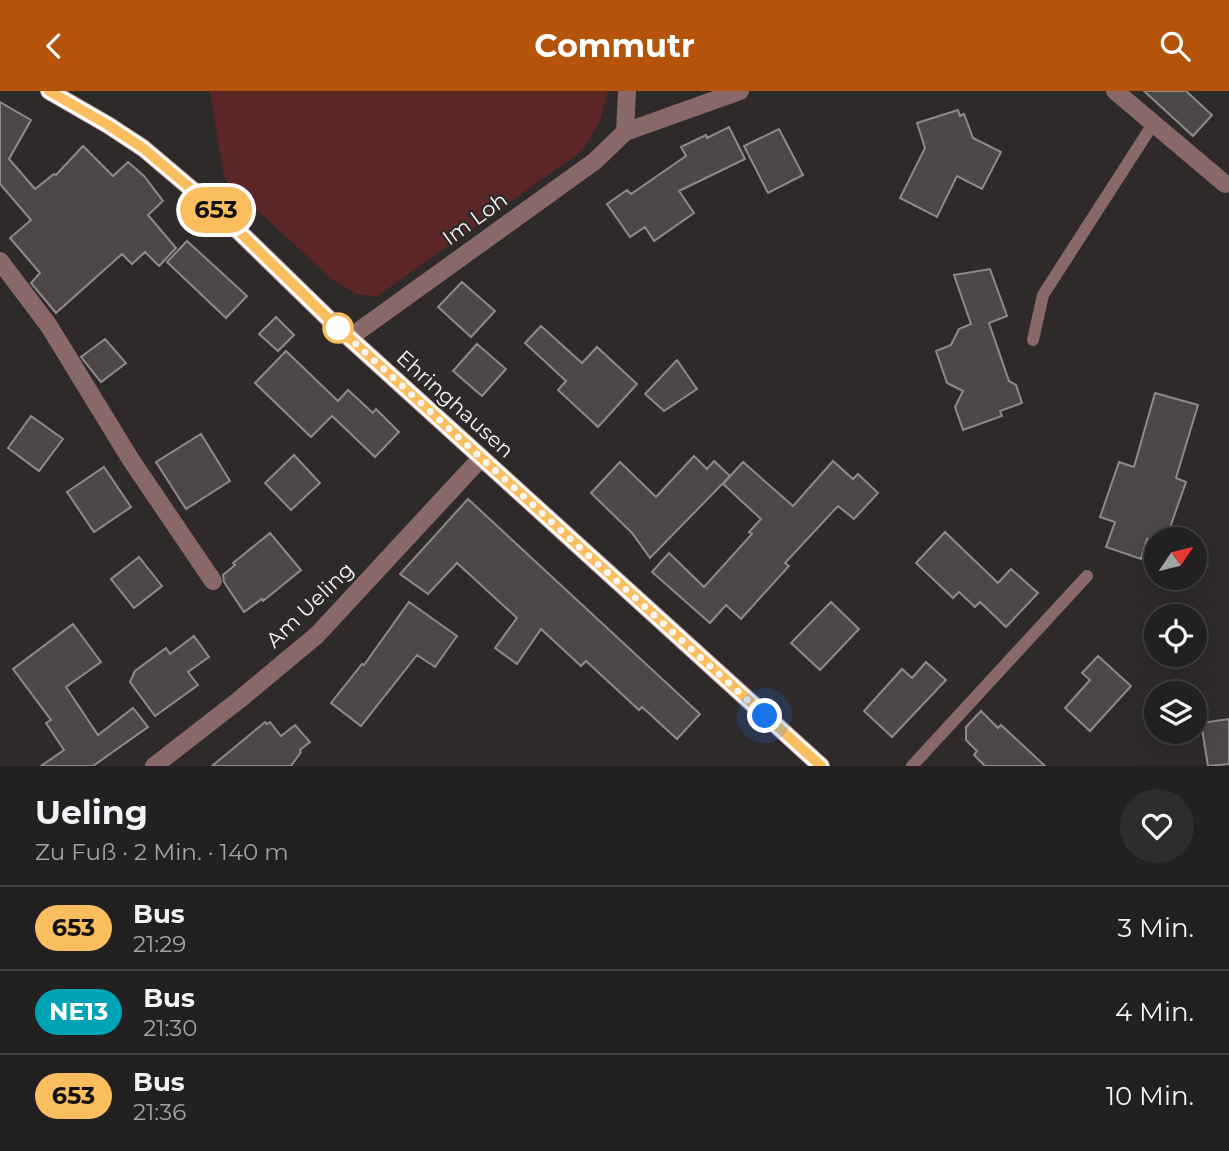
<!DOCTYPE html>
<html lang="de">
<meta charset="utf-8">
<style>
:root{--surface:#222020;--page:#2e2d2d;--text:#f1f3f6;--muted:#a2a3a5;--line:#3f3e3e;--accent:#b45309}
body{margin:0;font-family:Montserrat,sans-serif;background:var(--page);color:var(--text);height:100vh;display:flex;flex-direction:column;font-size:26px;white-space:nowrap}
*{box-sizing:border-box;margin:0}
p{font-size:23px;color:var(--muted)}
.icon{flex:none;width:38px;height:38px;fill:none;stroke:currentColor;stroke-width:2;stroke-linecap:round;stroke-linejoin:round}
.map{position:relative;height:675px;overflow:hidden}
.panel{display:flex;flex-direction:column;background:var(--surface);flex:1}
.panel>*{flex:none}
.badge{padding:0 14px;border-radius:23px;font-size:24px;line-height:46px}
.needle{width:46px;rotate:55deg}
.tools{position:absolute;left:1144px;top:436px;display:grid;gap:14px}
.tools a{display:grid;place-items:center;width:63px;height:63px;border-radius:50%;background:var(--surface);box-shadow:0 7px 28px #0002,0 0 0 2px var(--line);font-size:35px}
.you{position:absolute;width:35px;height:35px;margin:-18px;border:5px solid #fff;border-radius:50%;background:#1a73e8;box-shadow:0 0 0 10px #1a73e833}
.map>.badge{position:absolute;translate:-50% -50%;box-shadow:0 0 0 4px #fff}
.round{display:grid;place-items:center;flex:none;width:74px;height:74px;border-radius:37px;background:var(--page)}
.overview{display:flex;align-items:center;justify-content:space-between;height:119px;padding:0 35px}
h1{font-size:33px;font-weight:700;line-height:52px}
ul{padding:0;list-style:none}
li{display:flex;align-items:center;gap:21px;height:84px;padding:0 35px;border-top:2px solid var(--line)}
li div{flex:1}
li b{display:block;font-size:26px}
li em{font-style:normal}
li .badge{min-width:77px;font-weight:700;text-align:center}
header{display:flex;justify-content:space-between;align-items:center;height:91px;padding:0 35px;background:var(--accent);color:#fff;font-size:32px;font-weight:700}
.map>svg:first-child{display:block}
</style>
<header><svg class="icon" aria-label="back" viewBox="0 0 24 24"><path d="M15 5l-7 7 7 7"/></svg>Commutr<svg class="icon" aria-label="search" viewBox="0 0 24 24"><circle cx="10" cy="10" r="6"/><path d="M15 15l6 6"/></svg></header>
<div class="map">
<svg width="1229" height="675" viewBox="0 0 1229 675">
<rect width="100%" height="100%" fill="#2e2a2a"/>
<path fill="#5d2626" d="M210,0H608L600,30L583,59L376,206L357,203L333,189L230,94L224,86Z"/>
<path fill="#4c4847" stroke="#8e8a89" stroke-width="2" d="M1144,0H1186L1212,24L1193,45Z
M0,11L31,29L9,68L35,98L54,83L56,84L83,55L113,85L128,71L144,85L163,110L148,124L176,157L159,175L145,161L132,173L122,163L56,222L31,192L40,182L10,147L31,129L0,93Z
M958,19L960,25L964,23L973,47L1001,61L982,98L957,85L937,126L900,107L925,57L917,32Z
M729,36L745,68L679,100L694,122L654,150L645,136L630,146L607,113L627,99L631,103L686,65L681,56L706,44L707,47Z
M779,38L803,84L768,102L744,55Z
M187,150L247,205L226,227L167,171Z
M990,178L1007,225L989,232L1009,290L1016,294L1022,312L1000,320L1002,325L963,339L955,316L963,300L947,292L936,260L951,254L959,238L971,233L954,184Z
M462,191L495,220L471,246L438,216Z
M276,226L294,244L278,260L259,243Z
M541,235L582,272L597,256L637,293L598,336L558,299L566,290L525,252Z
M105,248L126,272L101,291L81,266Z
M477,253L506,278L482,305L453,280Z
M286,260L338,310L348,299L373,322L376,318L399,341L375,366L332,325L311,346L255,292Z
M677,269L697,298L664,320L645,303Z
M1155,302L1198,314L1176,387L1186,391L1166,448H1147L1141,468L1106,456L1115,431L1100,426L1119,371L1134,376Z
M31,325L63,348L39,380L8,357Z
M201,343L230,390L186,418L156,371Z
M294,364L320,392L291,419L265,392Z
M694,365L707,378L714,370L730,385L650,467L632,442L591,402L620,371L656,406Z
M833,370L853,388L858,383L878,402L854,428L838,415L785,472L789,475L741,528L726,514L710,532L652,481L669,462L704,496L752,443L749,441L761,428L723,393L743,371L793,415Z
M104,376L131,416L94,441L67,401Z
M468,408L700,623L677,648L642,616L639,619L586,570L581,575L541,538L517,573L495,557L517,527L457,472L428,503L400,483Z
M945,441L998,492L1011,478L1038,502L1006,536L980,511L975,516L959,501L953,507L916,472Z
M270,442L301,479L263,510L262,508L244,521L224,491L223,484L235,474L233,472Z
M139,466L162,495L134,517L111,488Z
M409,511L457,545L435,576L417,564L361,635L331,612L362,573L364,574Z
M831,511L859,538L820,579L791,552Z
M73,533L101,571L66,596L98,644L133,617L148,636L93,675H41L64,659L46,632L51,629L13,578Z
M194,545L209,566L188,581L198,594L155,625L130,591L135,580L166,557L170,563Z
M1098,565L1131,595L1090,640L1065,617L1090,589L1082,582Z
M926,571L946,589L892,646L864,620L902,578L912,587Z
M981,620L998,637L1001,634L1045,675H985L974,664L977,660L966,649V636Z
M1229,628V673L1208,675L1201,632Z
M265,631L267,633L270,631L281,645L295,634L310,651L300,659L301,661L291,675H212Z"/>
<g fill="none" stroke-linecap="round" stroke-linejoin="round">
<path stroke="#886967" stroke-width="12" d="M1033,249L1043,204L1153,33
M912,675L1087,485"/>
<path stroke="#886967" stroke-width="18" d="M1115,0L1225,93
M625,41L740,0
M0,170L49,235L131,369L213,490
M349,247L595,70L625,41L627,0
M154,675L239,609L317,544L481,367"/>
<path stroke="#bc8c89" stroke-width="18" d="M49,0L108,34L143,57L221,123L333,232L821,675"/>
</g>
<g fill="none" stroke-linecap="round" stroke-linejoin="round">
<defs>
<path id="line" d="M49,0L108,34L143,57L221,123L333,232L821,675"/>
</defs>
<use href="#line" stroke="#fff" stroke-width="16"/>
<use href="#line" stroke="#fbbe5e" stroke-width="10"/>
<path stroke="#f7f4f4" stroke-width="7" stroke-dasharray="0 12.6" d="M338,237L333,232L765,625"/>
</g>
<circle fill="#fff" stroke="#fbbe5e" stroke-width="3.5" cx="338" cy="237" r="14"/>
<g text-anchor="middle" stroke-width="5" stroke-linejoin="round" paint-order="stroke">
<g font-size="21" fill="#f7f4f4" stroke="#2e2a2a">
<text transform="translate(475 128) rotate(-36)" y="7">Im Loh</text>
<text transform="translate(455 313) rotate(42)" y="7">Ehringhausen</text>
<text transform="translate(310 514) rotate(-44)" y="7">Am Ueling</text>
</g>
</g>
</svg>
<div class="tools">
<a><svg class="needle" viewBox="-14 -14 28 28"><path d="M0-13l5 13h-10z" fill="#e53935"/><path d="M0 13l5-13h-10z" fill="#a2a3a5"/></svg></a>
<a><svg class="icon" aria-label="locate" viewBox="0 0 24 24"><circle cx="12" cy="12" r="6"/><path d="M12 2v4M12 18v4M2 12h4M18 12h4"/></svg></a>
<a><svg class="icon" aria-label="layers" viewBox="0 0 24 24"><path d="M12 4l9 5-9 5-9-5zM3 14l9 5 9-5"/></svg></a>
</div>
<div class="you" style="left:765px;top:625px"></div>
<b class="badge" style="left:216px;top:119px;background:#fbbe5e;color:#111">653</b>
</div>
<section class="panel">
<div class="overview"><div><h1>Ueling</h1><p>Zu Fuß · 2 Min. · 140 m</p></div><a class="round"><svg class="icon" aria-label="heart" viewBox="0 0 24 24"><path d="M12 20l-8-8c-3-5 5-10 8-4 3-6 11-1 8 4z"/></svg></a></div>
<ul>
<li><span class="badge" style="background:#fbbe5e;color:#111">653</span><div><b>Bus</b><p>21:29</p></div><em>3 Min.</em></li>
<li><span class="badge" style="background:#00a3b4;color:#fff">NE13</span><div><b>Bus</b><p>21:30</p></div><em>4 Min.</em></li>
<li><span class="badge" style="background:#fbbe5e;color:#111">653</span><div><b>Bus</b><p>21:36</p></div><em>10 Min.</em></li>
</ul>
</section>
